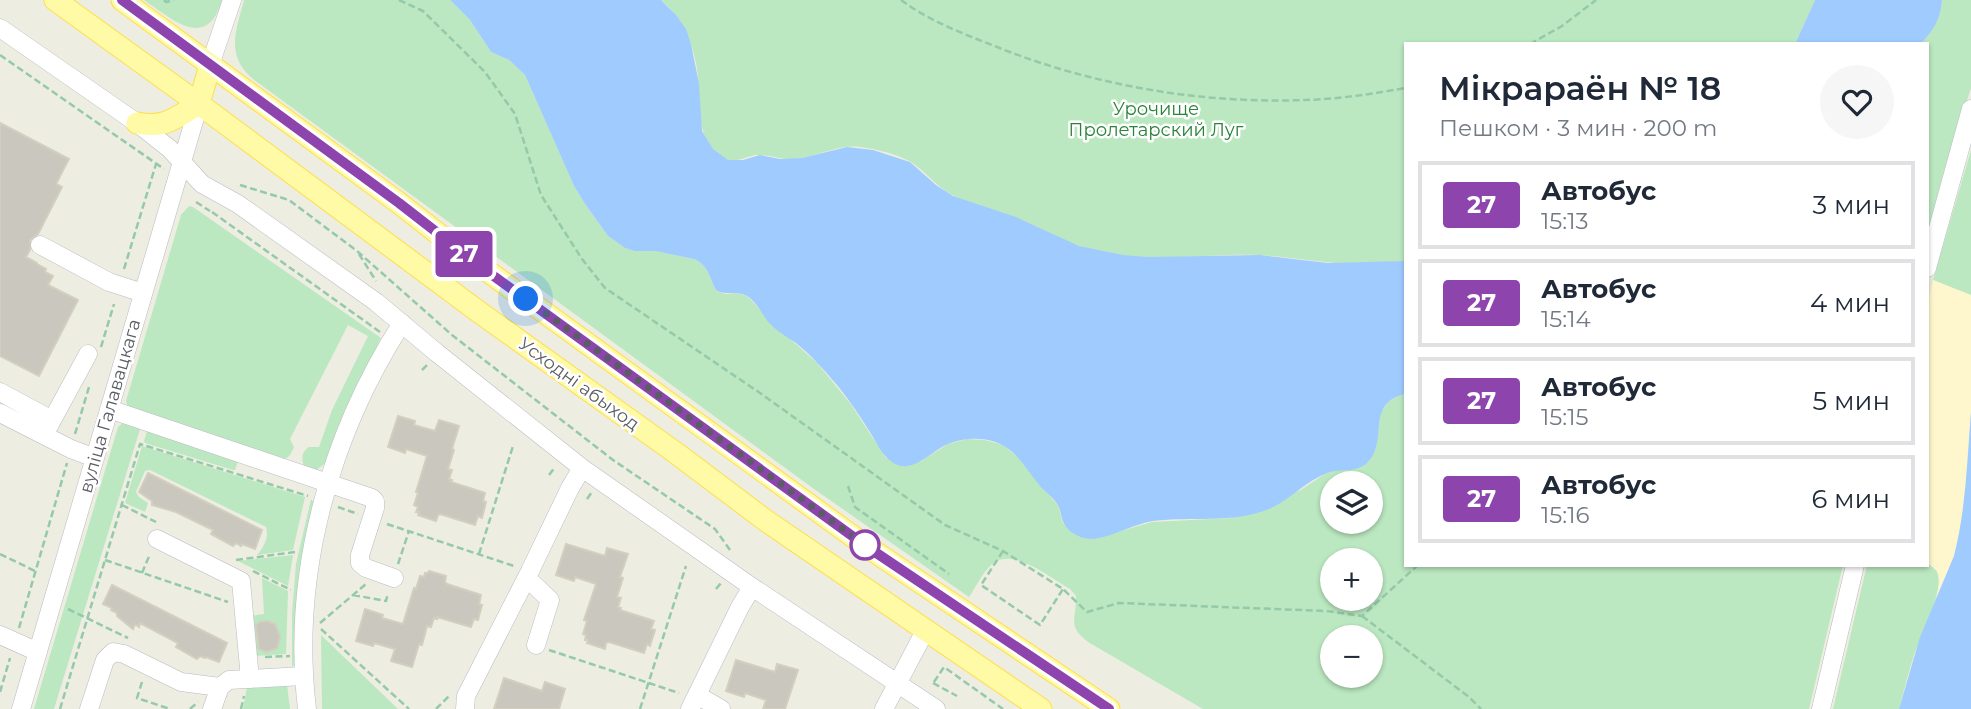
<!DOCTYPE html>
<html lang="ru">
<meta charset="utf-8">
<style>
:root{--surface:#fff;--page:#f6f6f7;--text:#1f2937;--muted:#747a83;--line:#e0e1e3}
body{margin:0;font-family:Montserrat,sans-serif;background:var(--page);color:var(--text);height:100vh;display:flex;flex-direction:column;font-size:26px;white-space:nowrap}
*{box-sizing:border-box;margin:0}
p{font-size:23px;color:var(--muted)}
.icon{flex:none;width:38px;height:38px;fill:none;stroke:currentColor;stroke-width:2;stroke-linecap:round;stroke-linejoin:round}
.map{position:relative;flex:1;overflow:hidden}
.sheet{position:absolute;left:1404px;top:42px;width:525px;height:525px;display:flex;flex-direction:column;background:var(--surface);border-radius:0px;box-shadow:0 2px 5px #0004}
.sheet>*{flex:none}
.badge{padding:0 14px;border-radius:5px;font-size:24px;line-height:46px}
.tools{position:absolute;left:1320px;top:471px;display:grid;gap:14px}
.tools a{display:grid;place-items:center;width:63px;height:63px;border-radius:50%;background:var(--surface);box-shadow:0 2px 5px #0004;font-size:35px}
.you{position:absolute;width:35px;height:35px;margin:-18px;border:5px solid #fff;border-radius:50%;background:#1a73e8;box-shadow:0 0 0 10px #1a73e833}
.map>.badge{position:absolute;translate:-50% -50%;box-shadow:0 0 0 4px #fff}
.round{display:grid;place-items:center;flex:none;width:74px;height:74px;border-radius:37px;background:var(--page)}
.head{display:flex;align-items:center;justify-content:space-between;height:119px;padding:0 35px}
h1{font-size:33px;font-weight:600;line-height:52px}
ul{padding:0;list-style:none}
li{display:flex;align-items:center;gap:21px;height:88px;margin:0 14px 10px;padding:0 21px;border:4px solid var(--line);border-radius:0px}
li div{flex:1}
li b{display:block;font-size:26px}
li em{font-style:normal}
li .badge{min-width:77px;font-weight:700;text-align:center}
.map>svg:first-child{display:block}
</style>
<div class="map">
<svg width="1971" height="709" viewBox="0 0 1971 709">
<rect width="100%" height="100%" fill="#eeede1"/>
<path fill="#bbe8c0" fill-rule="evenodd" d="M144,0H222C207,52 172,19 144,0Z
M244,0H450L470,20L491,52L509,60L525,75L574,186L585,204L608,236L625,248L634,251H655L694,259C709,266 709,277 716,290L725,294L736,293L747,296L755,304L772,325L796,344L817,363L850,403L886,458L920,462L948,444L967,439L985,440L1003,445L1019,458L1038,483L1058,505L1063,523L1067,528L1093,539L1152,522L1232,518L1301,490L1326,473L1337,470H1348L1368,462L1375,451L1381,412L1388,402L1398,396L1405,394V565H1843L1809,709H1203L1088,642C1066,625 1077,619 1076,596L1070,589C1052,579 1016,549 995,562C984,569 976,587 969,597L814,489L253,79C225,55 236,31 244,0ZM1332,483H1370V522H1332ZM1332,560H1370V598H1332ZM1332,637H1370V676H1332Z
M661,0H1815L1795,44H1405V261C1379,263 1352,265 1326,262C1303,260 1281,256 1258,255C1199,253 1136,266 1079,246C1058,238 1038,226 1017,218C995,210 972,206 952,195C936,186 926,172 911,162C897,154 876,149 860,147C837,144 816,158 793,159C781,160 768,154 756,155C743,157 735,165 721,157C692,138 702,93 696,63C691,38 681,17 661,0Z
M1942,0H1971V88L1944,171L1927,235V44H1921C1932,31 1941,17 1942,0Z
M1971,150V296L1933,280Z
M189,206L193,207L381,338L345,413L327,462L315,471L305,468C301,460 301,452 309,447H319L332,410L368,336L348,325L290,439L294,447C291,454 289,458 282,460L128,408L126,401L181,215Z
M124,422L139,427L140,429L54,709H34L118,427Z
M147,431L238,461L235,470H233L145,443L144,441Z
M142,446L305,497L293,550L257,555C264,547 269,538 266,527L150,470L145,471L136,492L139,497L148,503L145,512L125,503Z
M311,499L315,504L296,663L292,667V613L296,564Z
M293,555L288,586L238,561Z
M1927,563L1937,571C1945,591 1921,634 1914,655C1908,673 1904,691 1899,709H1833L1867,565H1927Z
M262,578L288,591L286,654L253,656L251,616L264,614Z
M321,635L398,709H322Z
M287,685L290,709H243L247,687Z"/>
<path fill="#fef7cd" d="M1933,280L1971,295V412L1966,491L1960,529L1954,556L1936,598C1940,583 1943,571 1927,563V307Z"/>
<path fill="#a0cbff" d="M450,0H661L676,15L686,29L691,44L699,84L702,131L713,149L728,160H743L760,155L780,159L802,158L847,147L873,150L910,162L936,185L953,196L1016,217L1079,246L1123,255L1148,257L1260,255L1328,263L1405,261V394C1364,404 1390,441 1367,463C1356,473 1341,468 1327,473C1306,481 1290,500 1269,509C1232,524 1192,516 1153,521C1134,524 1109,538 1092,539C1083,539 1074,535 1068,529C1061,522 1062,514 1058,505C1054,498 1045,492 1040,486C1026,470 1017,449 995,442C981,437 963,438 948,444C931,451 912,476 892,462C883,456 878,446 873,437C862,419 850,401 837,385C824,370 811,355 796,343C787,337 778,332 770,324C762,315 757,302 747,296C736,290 726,296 716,290C709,277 709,266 694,259L655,251H634L625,248L608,236L585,204L574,186L525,75L509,60L491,52L470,20Z
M1815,0H1942C1941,19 1933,30 1921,44H1795Z
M1971,412V709H1899L1920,637L1954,556C1966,509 1967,461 1971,412Z"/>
<path fill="#c9c7be" stroke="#d3cfbf" stroke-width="2" d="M0,123L69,159L56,184L62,187L38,234L30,240V250L26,257L37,263V264L46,269L45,272L53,276L48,285L78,300L39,376L0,356Z
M398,416L415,421L414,425L435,431L439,420L459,426L452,449L454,450L448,469L452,470L449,479L452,480L451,482L485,493L483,501L486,502L482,518L478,516L475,525L440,514L438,515L436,521L418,515L419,512H416L418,507L414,505L418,493L416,492L427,456L406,449L405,453L388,447Z
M148,473L262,530L255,549L242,544L241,546L236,543L233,546L211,534L213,530L176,512L152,505V501L139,492Z
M566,544L605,556L607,548L628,554L620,577L623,578L617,597L621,598L618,607L621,608L620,610L654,621L651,629L655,630L650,646L647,644L644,653L609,642L606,643L605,649L587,643L588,640H585L586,635L583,634L587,621L584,620L596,584L575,577L574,581L556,575Z
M429,571L446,576L445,582L447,584L481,595L479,604L482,605L478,620L474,619L471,627L437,617V619L434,618L431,627L427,626L422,645L419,644L412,667L391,661L395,649L374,643L373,646L356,641L365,609L383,615L382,618L403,624L414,588L416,589L420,576L424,577L425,573H428Z
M112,585L227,643L219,662L206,657L205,658L200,656L197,659L176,647L178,643L140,623L139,627L135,624L133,629L117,616V613L111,610L112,608L103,604Z
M267,621L275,624L280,637L277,648L267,652L259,649L256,625L260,622Z
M736,660L775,672L777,664L798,670L785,709H763L766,700L745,693L744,697L726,691Z
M504,678L542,691L545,682L565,689L559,709H494Z"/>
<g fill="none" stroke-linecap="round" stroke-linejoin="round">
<defs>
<path id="minor" d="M0,28L137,123L170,149L202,184L238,204L376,302L437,353L582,468L752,587L936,709
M210,65L232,0
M40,245L109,282L143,293
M1927,268L1971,109
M0,392L52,420
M109,409L372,498L375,501V508L360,555V563L366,568L394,578
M0,413L71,449L95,458
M44,435L88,354
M157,539L241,581L250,679
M527,578L550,600L536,645
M0,635L38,652
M697,695L721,709
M21,709L199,104
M89,709L105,660L113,652L124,654L181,682L220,687
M212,709L220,687L229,680L303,676
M307,709C291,575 329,437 402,323
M465,709L466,696L530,571L570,488L582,468
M690,709L740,607L752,587
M884,709L925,631
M1821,709L1855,565"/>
<path id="major" d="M55,0L199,104L479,312L676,453L765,520L1041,709
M122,0L399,203L464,254L866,546L1109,709
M137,123C166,129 176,117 199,104L210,65"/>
</defs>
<use href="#minor" stroke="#b9bbc2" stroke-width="19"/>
<use href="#major" stroke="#fedf4a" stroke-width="23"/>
<path stroke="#94c9a9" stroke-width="2.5" stroke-dasharray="7 3.5" stroke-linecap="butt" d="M164,0L166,2L174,0
M399,0L423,11L485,72L515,114L541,195L582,259L605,288L760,393L945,525L1003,551L1063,589L1087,612L1119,603L1326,611L1362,616L1418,565
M901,0C928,20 961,33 992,45C1090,85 1199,104 1305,100C1339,99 1372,94 1405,88
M1530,44L1562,26L1596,0
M0,55L164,169
M240,185L289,200L357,251L452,335L613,460L715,529L730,550
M196,202L210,211
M212,212L380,332
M359,254L376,281
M124,269L156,164
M101,347L114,304
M422,370L427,365
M75,434L89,387
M549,475L555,467
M848,486L855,507L949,574
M587,499L592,492
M122,505L156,522
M338,507L358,514
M387,524L514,566
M1003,551L981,585L1040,625L1063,589
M0,554L35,571
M479,554L513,446
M105,560L228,602
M236,560L295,552
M398,564L409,531
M253,571L291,590
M142,573L150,554
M716,589L721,583
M353,595L386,601L388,593
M68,609L128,638
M1362,616L1469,697L1481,709
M320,623L366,584
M19,628L67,463
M321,629L409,709
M549,650L679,693
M265,657L290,656
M142,682L137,698L170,709
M934,682L944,667L1003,709
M933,683L957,696
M0,692L10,658
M60,709L140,444L308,496
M190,709L198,702
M241,709L244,696
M436,709L450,695
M640,709L686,566"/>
<use href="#minor" stroke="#fff" stroke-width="18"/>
<use href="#major" stroke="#fffaa5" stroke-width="21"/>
</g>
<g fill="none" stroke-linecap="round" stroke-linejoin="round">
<defs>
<path id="line" d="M122,0L399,203L484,269L866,546L1109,709"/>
</defs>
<use href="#line" stroke="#fff" stroke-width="16"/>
<use href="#line" stroke="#8e44ad" stroke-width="10"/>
<path stroke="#5a5d64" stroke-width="7" stroke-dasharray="0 12.6" d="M526,299L865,545"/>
</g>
<circle fill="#fff" stroke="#8e44ad" stroke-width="3.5" cx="865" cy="545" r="14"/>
<g text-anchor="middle" stroke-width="5" stroke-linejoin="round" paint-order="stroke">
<g font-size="18" fill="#2b8239" stroke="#fff">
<text x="1156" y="115">Урочище<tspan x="1156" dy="21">Пролетарский Луг</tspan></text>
</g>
<g font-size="18" fill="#5a5d64" stroke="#fff">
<text transform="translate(579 384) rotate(36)" y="6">Усходні абыход</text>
<text transform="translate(110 406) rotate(-74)" y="6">вуліца Галавацкага</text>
</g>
</g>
</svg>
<div class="tools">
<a><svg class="icon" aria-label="layers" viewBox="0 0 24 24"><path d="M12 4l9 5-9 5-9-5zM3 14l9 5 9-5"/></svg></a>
<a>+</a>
<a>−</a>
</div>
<div class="you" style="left:526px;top:299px"></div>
<b class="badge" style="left:464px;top:254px;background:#8e44ad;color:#fff">27</b>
<section class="sheet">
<div class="head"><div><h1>Мікрараён № 18</h1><p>Пешком · 3 мин · 200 m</p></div><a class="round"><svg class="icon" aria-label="heart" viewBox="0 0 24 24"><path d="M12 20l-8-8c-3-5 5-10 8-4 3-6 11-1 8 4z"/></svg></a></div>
<ul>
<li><span class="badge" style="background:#8e44ad;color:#fff">27</span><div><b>Автобус</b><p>15:13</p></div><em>3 мин</em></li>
<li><span class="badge" style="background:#8e44ad;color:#fff">27</span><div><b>Автобус</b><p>15:14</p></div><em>4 мин</em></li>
<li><span class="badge" style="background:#8e44ad;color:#fff">27</span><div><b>Автобус</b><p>15:15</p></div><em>5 мин</em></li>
<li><span class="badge" style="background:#8e44ad;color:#fff">27</span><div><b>Автобус</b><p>15:16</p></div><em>6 мин</em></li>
</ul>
</section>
</div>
